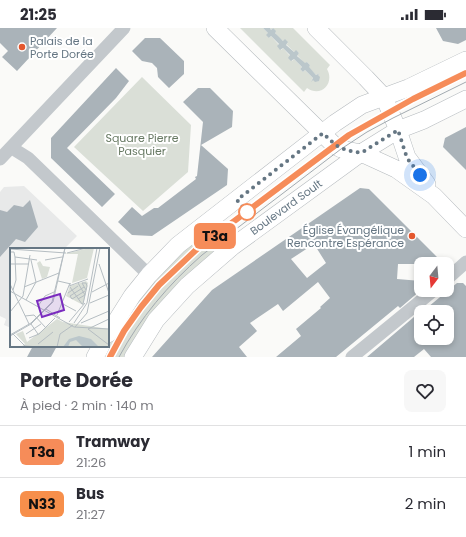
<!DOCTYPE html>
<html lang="fr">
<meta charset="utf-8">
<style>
:root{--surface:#fff;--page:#f7f7f7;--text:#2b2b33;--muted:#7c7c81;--line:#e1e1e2}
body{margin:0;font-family:Poppins,sans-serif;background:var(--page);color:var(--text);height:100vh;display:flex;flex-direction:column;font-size:15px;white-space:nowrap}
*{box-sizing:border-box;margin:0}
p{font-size:13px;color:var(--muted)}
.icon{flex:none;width:22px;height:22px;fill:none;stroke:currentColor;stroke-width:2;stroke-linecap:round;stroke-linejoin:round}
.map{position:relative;height:329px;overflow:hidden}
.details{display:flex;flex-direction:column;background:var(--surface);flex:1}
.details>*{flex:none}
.badge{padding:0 8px;border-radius:6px;font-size:14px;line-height:26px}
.needle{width:26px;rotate:196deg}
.fabs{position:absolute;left:414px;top:229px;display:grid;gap:8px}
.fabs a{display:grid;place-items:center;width:40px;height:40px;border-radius:8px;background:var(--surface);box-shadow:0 2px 6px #0003;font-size:20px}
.you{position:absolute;width:20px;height:20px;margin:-10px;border:3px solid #fff;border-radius:50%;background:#1a73e8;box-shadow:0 0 0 6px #1a73e833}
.map>.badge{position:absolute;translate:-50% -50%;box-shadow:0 0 0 2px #fff}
.round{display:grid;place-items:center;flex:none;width:42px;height:42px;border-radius:8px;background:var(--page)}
.overview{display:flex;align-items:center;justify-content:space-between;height:68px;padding:0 20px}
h1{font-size:19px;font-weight:700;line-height:30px}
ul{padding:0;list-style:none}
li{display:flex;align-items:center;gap:12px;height:52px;padding:0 20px;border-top:1px solid var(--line)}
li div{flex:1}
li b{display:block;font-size:15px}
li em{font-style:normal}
li .badge{min-width:44px;font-weight:700;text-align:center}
.status{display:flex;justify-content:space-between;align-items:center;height:28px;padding:0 20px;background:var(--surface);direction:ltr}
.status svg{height:11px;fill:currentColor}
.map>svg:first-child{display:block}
</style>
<div class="status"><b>21:25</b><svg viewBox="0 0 49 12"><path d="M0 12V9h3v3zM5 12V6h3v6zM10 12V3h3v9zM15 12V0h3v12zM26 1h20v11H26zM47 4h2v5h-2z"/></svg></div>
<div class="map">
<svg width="466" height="329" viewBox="0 0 466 329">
<rect width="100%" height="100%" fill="#fafaf8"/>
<path fill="#e8e9e9" d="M24,158L77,208L64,221H11V300L4,297L6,291L0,288V164L4,159Z"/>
<path fill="#dadfd7" d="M240,0H263L268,5L269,10L271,8L279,17L281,22L283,20L290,28L292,33L294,31L302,39L300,41L303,44L305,42L313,50L311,53L320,45L316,47L308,39L310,37L307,34L305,36L297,27L299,25L296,23L294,24L286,16L288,15C281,13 275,7 273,0L271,2L270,0H293L330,37L327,41C335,55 321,70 307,60L304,64Z
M142,49L191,97L188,144L143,183L74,119Z
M217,195L231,213L126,329H101C121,293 144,262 172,232C186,219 202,207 217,195Z"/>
<path fill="#bbc7cb" d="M263,0H270L271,2L273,0L276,3L275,5L283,13L285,11L288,14L286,17L294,24L296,22L299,25L297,28L305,35L307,34L310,37L309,39L316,47L320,45L318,47L320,49L319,53L315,54L313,52L311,54L313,50L305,42L303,44L300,41L302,39L294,31L291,33L288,30L290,27L283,20L280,22L277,18L279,16L271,8L269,10L266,7L268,5Z"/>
<path fill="#aab3b9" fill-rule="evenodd" d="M0,0H57L17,43L2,29L8,23L0,15Z
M436,0H466V12L458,16L443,13Z
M145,10H160L184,33V46L169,60L158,49L157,40L152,35L142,33L132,23Z
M116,40L129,53L116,70L67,120L115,166L102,179L51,130V110Z
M198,60H210L233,83L232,99L201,117L228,141L227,157L152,208L132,207L118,194L132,179L142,188L154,180H158L196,151L195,149L197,148L203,94L183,74Z
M466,99V142L443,119L445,110Z
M360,160L369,161L444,236H398L397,251L421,253V262L400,280L398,278L336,329H276L301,308L296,301L321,280L320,279L330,270L318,254L283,283L278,276L250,295L257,303L239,319L247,329H152L212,262ZM314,216L326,235L307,250L291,231Z
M30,172L38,199L25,214L16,211L0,229V182L7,184L14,177L23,179Z
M457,255H463L466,258V329H431L424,321L414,329H367L421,283V310H447V284H422Z
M33,318H57L51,329H27Z"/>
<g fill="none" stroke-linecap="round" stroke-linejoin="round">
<defs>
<path id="major" d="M215,0L334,117L341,121L361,125L396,141L434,168L466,201
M316,0L366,50L384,69L398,102L407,129L427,156
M108,306L132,268L149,247L178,217L335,95L362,77L408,60L466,32
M95,329L101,318
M133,329L156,292L187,258L232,219L361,125L398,102L424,92L466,71"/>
</defs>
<use href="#major" stroke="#b5babe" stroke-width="18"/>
<path stroke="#c3c8cc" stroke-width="13" d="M12,120L28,130L149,247
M0,131L124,0
M447,251L466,234
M352,329L434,262"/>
<use href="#major" stroke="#fff" stroke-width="17"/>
<path stroke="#a2aab0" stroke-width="1" d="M110,329L124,303L141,279L159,257L197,221L349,107L413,71L466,45
M119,329C140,290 168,257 202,227L341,121L367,104L393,90L466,54"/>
</g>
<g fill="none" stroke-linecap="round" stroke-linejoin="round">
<defs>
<path id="line" d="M110,329L124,303L141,279L159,257L197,221L349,107L413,71L466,45"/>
</defs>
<use href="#line" stroke="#fff" stroke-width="9"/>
<use href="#line" stroke="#f68c59" stroke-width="6"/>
<path stroke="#657683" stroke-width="4" stroke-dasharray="0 7.2" d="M247,184L237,172L323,105C339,121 340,121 361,125L398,102L407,130L420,147"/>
</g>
<g fill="#e4572e" stroke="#fff" stroke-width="1.5">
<circle cx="22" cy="19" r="4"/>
<circle cx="412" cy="208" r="4"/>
</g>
<circle fill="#fff" stroke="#f68c59" stroke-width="2" cx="247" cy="184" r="8"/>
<g text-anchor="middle" stroke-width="4" stroke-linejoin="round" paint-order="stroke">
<g font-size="11" fill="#657683" stroke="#fff" text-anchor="start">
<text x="30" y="17">Palais de la<tspan x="30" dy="13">Porte Dorée</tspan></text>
<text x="404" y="206" text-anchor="end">Église Évangélique<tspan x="404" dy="13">Rencontre Espérance</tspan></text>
</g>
<g font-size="11" fill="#687a64" stroke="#fff">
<text x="142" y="114">Square Pierre<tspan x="142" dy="13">Pasquier</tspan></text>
</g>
<g font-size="11" fill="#657683" stroke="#fff">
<text transform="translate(286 179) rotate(-36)" y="4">Boulevard Soult</text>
</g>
</g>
<g transform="translate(10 220)">
<rect width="99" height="99" fill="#fafaf8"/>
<path d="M79,0H84L77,30L62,35L68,6H55ZM30,13L33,18L40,19L37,29L32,31L27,15ZM76,33L78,35L73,57L56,48L60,38ZM47,71L53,74L99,81V99H11L15,96L6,86L13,83L17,94Z" fill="#dadfd7"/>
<path d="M69,88L81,91L89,99H73L66,92L60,94L58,99H53L59,91Z" fill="#bbc7cb"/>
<path fill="none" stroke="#b5bdc2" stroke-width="1" d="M0,1L56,5M0,4H4L5,9L6,32L3,42M57,5L76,0M5,9L27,12M21,12L26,34M35,12L52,9M0,16H19M89,16L99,45M48,33L61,36M68,35L75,47L68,51M0,36L19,76M59,38L78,31M14,39L49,25M60,39L72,56H73L77,38L76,35H72L76,42M74,39L60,48L62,51L75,43M0,43L64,79L99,81M82,44L99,35M58,45L68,38M16,52L26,34M80,55L99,47M53,56L66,63M28,58L35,48L44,44M36,61L50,70M0,64L13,48L20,7M47,67L60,35M15,68L24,67L36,80M99,71L78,81L99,97M59,74L75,55M64,75L77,55L87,0M71,75L99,63M21,76L28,86M65,79L77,65L90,0M3,86L15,98M16,86L31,76M0,87L21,75L42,54L55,0M0,88L21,76L43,54L55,0M19,90L29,86L45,70M28,96L43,84M15,98L30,99M47,99L50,86L63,77"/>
<path fill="#7b2cbf" fill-opacity="0.15" stroke="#7b2cbf" stroke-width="2" d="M50,46L54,62L32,69L27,53Z"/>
<rect width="99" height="99" fill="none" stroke="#657683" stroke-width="2"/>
</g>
</svg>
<div class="fabs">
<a><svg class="needle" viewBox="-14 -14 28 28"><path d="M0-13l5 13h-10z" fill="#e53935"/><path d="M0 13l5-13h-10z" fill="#7c7c81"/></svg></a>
<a><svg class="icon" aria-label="locate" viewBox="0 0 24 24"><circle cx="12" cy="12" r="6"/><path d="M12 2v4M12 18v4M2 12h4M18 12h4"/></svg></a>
</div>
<div class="you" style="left:420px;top:147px"></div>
<b class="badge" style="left:215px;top:208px;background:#f68c59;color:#111">T3a</b>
</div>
<section class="details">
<div class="overview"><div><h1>Porte Dorée</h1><p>À pied · 2 min · 140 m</p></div><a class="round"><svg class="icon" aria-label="heart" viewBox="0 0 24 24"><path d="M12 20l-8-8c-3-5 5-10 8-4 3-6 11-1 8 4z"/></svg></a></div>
<ul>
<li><span class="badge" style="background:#f68c59;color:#111">T3a</span><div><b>Tramway</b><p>21:26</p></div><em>1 min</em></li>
<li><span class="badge" style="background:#f78f4b;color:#111">N33</span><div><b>Bus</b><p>21:27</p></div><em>2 min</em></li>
</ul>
</section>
